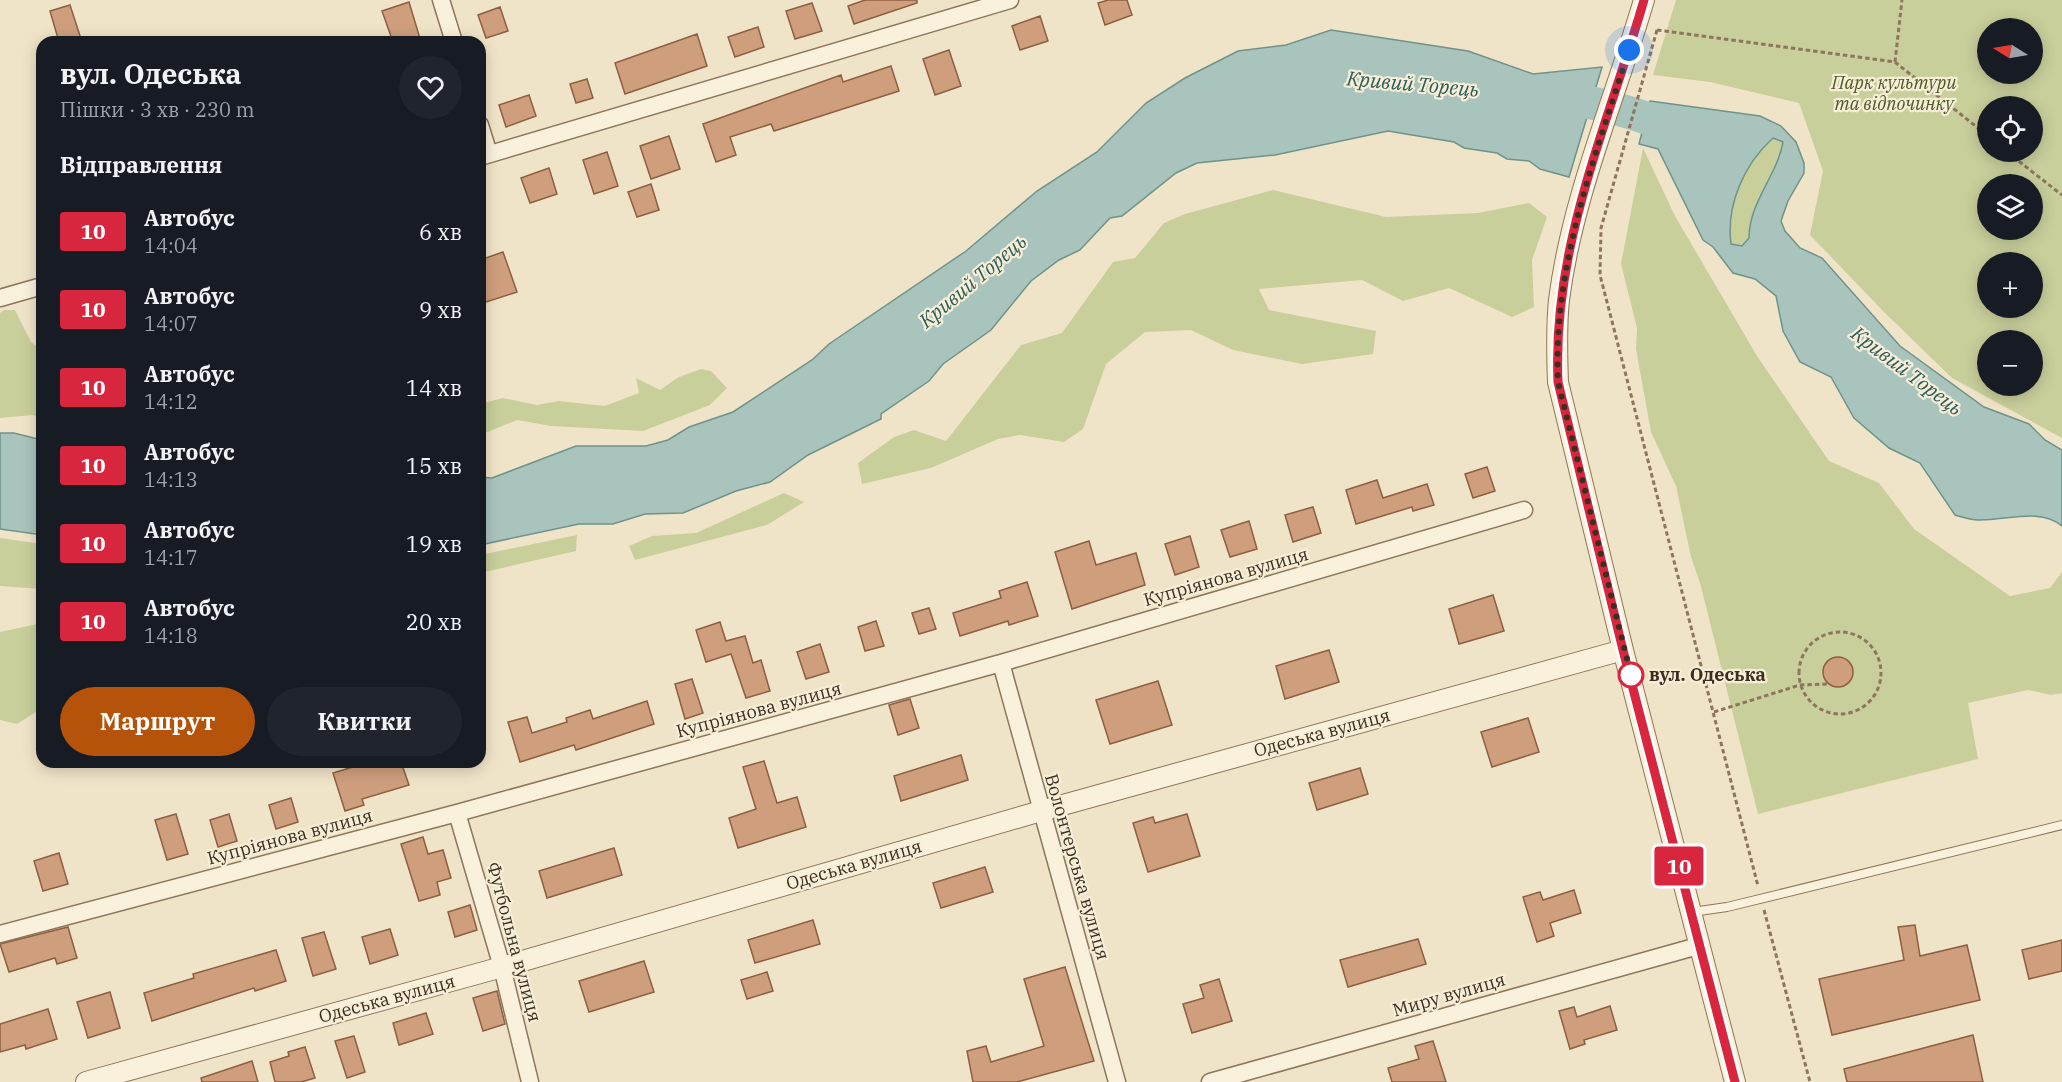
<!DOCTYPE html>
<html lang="uk">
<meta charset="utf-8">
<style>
:root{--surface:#171b24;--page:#20242c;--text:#f1f3f6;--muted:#9ea1a6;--accent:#b45309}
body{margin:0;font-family:"IBM Plex Serif",serif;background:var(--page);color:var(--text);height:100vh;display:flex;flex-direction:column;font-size:22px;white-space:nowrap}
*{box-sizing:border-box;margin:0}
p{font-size:20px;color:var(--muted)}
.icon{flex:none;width:33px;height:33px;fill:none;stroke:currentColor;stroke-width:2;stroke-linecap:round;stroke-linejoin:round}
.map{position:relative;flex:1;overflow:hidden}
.sheet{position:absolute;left:36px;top:36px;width:450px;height:732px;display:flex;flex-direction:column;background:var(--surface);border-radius:18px;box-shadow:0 3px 15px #0003}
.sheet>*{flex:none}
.badge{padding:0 12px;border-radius:4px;font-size:21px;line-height:39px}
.needle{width:39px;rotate:281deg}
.fabs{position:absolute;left:1977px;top:18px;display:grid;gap:12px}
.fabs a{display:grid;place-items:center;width:66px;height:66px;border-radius:50%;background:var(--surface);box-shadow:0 3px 15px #0003;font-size:30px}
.you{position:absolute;width:30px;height:30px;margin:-15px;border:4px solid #fff;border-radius:50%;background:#1a73e8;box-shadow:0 0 0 9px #1a73e833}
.map>.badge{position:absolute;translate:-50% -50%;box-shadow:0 0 0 3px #fff}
h2{padding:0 24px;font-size:22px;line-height:54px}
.round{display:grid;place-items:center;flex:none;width:63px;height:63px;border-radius:32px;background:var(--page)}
.headline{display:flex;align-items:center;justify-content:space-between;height:102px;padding:0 24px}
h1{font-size:28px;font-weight:700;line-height:45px}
.button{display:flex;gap:12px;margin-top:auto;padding:12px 24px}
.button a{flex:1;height:69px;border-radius:36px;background:var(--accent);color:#fff;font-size:24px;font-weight:700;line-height:69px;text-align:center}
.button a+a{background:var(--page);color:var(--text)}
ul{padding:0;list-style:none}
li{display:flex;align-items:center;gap:18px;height:78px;padding:0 24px}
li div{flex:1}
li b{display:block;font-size:22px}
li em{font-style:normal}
li .badge{min-width:66px;font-weight:700;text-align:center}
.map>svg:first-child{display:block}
</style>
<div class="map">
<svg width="2062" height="1082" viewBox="0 0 2062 1082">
<rect width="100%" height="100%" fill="#f0e4c8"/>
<path fill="#c9cf9b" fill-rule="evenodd" d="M1676,0H2062V438L1952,378L1884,312L1810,235L1823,171L1799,103L1710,82L1653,75ZM1988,28H2032V74H1988ZM1988,106H2032V152H1988ZM1988,184H2032V230H1988ZM2032,262V308H1988V262ZM1988,340H2032V386H1988Z
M1773,137L1783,142C1777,176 1749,202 1749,238L1742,246L1731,244C1728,203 1743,165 1773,137Z
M1643,148L1675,216L1757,356L1829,461L1879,483L1914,529L2010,596L2050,588L2062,572V693L2051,695L2028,690L1968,703L1978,759L1758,814L1700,583L1691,557L1676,486L1651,432L1636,349L1637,328L1621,264Z
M1273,190L1386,217L1478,213L1529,203L1547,217L1532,260L1534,307L1512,317L1449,288L1403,301L1362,280L1259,289L1269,310L1376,331L1373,354L1302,364L1233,350L1191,330L1145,332L1106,364L1083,429L1064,442L1020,435L998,439L931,468L862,484L858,463L894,437L914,430L946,441L1021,345L1062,333L1113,262L1135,258L1164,223L1185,214Z
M4,310H15L31,342L42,351V417L32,415L0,418V313Z
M701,369L711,371L727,388L710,405L643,431L551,426L517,420L480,435V404L503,398L537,405L559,401L605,406L639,393L636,378L660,390L679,377Z
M784,493L804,502L767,525L635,560L629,546L652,536L696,533Z
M577,535L576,551L480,573V555Z
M0,538L42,544V589L0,586Z
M42,623V708L17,724L0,720V632Z"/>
<path fill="#a9c4bc" stroke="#6f938a" stroke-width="1.5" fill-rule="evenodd" d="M1331,30L1468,51L1533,74L1602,67L1569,177L1540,169L1529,161L1507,159L1497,153L1464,148L1454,142L1388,131L1275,155L1197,163L1176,173L1122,216L1110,218L1080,250L1059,260L1031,281L991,330L943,364L929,381L881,414V419L808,455L770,482L736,491L683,513L645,514L613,524H579L480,545V477L492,478L576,446H646L668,440L689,427L733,412L812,360L829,344L966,251L1037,191L1097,152L1146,103L1185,78L1238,51L1286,45Z
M1650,101L1760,116L1781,126L1796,142L1804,163V173L1788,201L1781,221L1785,231L1800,248L1822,258L1900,346L1984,407L2029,424L2045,440L2062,450V526C2040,507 2005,521 1978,520C1971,520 1962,517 1955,515L1920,463L1889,448L1854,418L1831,377L1800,362L1783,331L1776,296L1755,279L1733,273L1713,247L1703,240L1658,149L1639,144ZM1773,138L1783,142C1777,176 1749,202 1749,238L1742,246L1731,244C1726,205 1744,164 1773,138Z
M0,433H14L42,440V535L0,529Z"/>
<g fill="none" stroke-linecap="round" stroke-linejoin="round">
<path stroke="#a9c4bc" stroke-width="33" d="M1549,96C1592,101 1648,114 1685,136"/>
</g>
<path fill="#cf9f7d" stroke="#8d5f41" stroke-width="1.5" d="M865,0H917V3L854,24L848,6Z
M1108,0H1127L1132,15L1105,25L1098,3Z
M409,2L421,42H393L382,11Z
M812,3L822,31L795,39L786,11Z
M70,5L82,42H59L50,11Z
M500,7L508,31L486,38L478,15Z
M1040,16L1048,41L1020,50L1012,26Z
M758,27L764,47L735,57L728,37Z
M697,34L707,66L625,94L615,63Z
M949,50L961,86L935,95L923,59Z
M891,66L899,91L774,131L771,124L730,137L736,155L716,162L703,124L841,75L843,82Z
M587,79L593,98L576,103L570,84Z
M529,95L536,116L506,127L499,105Z
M669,136L680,169L651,179L640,146Z
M607,152L618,186L594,194L583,160Z
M549,168L557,194L530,203L521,178Z
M651,184L659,210L637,217L628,192Z
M503,252L517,292L480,304V260Z
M1487,467L1495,491L1473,498L1465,474Z
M1377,480L1383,498L1427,484L1434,505L1413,511L1412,507L1356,524L1346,490Z
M1313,507L1321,533L1293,542L1285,515Z
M1249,521L1257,549L1230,557L1221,530Z
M1190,536L1199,567L1175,575L1165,544Z
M1089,541L1096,565L1136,553L1145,585L1072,609L1055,552Z
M1027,582L1038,616L1009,625L1008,621L960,636L953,613L1001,598L999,591Z
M1493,595L1504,631L1459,644L1449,609Z
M929,608L936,629L919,634L912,613Z
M876,621L884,646L865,651L858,627Z
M720,622L726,641L745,636L753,663L761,660L770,691L746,698L731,654L706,662L696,630Z
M820,644L829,672L806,679L797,652Z
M1329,650L1339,682L1285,699L1276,666Z
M1823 672a15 15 0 1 1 30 0a15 15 0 1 1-30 0Z
M692,679L703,713L685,719L675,684Z
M1158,681L1172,725L1110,744L1096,700Z
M910,699L919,728L898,735L889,705Z
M647,701L654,724L576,750L574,745L520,762L508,722L527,717L532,733L567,722L566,718L590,710L593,719Z
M1528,718L1539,752L1492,767L1481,732Z
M961,755L968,780L901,801L894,776Z
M764,761L777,803L797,797L806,827L738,848L729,818L756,809L743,767Z
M369,762H401L409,785L362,799L364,805L345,811L333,773Z
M1360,768L1368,794L1317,810L1309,783Z
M291,798L298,822L276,829L269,805Z
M176,814L188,854L167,860L155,820Z
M229,814L237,841L218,847L210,820Z
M1187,814L1200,856L1148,872L1133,823L1153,817L1155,823Z
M423,837L428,854L443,850L451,878L437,882L440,895L419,901L401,844Z
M614,848L622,875L547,898L539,871Z
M59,853L68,884L43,891L34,861Z
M985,867L993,892L941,908L933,883Z
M1574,890L1581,913L1550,923L1554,936L1537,942L1523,897L1540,892L1543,900Z
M470,905L477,930L455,937L448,912Z
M813,920L820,944L755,963L748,940Z
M1915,925L1920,956L1967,945L1980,1000L1832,1035L1819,979L1904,960L1898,927Z
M68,927L77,958L57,964L55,958L9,972L0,944Z
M390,929L398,955L370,964L362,937Z
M324,932L336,969L313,976L302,938Z
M1418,939L1426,964L1348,987L1340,960Z
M2062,940V971L2029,979L2022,950Z
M276,950L286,981L255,991L254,988L152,1021L144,993L194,978L193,974Z
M644,961L654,992L589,1012L579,981Z
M1065,967L1094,1061L1017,1082H973L967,1051L986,1046L991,1062L1044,1046L1024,979Z
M767,972L773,991L747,999L741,980Z
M1219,979L1232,1021L1192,1033L1183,1004L1204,998L1200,985Z
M497,991L505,1024L483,1031L473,998Z
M110,992L120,1028L88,1038L77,1002Z
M1610,1006L1617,1030L1584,1040L1585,1044L1570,1049L1559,1011L1574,1007L1577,1017Z
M48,1009L57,1039L26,1049L25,1045L0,1052V1024Z
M426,1013L433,1034L399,1045L393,1023Z
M1973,1035L1983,1082H1847L1844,1069Z
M354,1036L365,1072L347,1078L335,1041Z
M1433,1041L1446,1082H1392L1388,1068L1419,1059L1415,1046Z
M305,1047L315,1078L301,1082H275L270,1062L289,1056L288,1052Z
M252,1061L258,1082H202L201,1078Z"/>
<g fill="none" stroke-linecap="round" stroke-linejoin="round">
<defs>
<path id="service" d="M1692,912L1727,907L2062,825"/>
<path id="minor" d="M441,0L454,42
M480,125L489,154
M480,157L1010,0
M0,298L42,286
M1001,663L1117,1082
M457,813L502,967L530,1082
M0,934L457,813L1001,663L1524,510
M1210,1082L1698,946"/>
<path id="tertiary" d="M1644,0C1615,99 1572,197 1559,300C1556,328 1557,355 1558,382L1623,650L1735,1082
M86,1082L502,967L1041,811L1623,650"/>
</defs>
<use href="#service" stroke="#8d765c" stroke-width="10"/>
<use href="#minor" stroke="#8d765c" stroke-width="19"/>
<use href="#tertiary" stroke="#8d765c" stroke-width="22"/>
<path stroke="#8d765c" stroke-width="3" stroke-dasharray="4.5 3" stroke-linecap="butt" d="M1657,30L1601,228L1600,275L1758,886
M1657,30L1895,62L1988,136
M1895,62L1902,0
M2007,152L2062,195
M1799 673a41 41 0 1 1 82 0a41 41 0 1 1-82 0Z
M1714,712L1800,685L1828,684
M1764,910L1810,1082"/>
<use href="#service" stroke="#faf1dc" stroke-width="8"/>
<use href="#minor" stroke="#faf1dc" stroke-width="16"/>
<use href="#tertiary" stroke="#faf1dc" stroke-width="20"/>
</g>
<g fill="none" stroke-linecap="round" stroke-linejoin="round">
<defs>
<path id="line" d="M1644,0C1607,128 1552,246 1558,382L1623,650L1735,1082"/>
</defs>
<use href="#line" stroke="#fff" stroke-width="14"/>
<use href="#line" stroke="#d7263d" stroke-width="9"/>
<path stroke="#3d2e20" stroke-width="6" stroke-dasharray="0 10.8" d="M1629,50C1594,160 1553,265 1558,382L1631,675"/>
</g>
<circle fill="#fff" stroke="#d7263d" stroke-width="3" cx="1631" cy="675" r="12"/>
<g text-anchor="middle" stroke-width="4.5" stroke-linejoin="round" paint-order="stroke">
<g font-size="18" font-style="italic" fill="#4d5a26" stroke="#f7eed8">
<text x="1894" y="89">Парк культури<tspan x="1894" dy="21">та відпочинку</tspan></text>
</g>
<g font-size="18" fill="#3d2e20" stroke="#f7eed8">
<text transform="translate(1226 577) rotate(-16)" y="6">Купріянова вулиця</text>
<text transform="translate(759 710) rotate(-15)" y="6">Купріянова вулиця</text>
<text transform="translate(1322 733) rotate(-15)" y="6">Одеська вулиця</text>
<text transform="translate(290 837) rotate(-15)" y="6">Купріянова вулиця</text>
<text transform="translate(854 865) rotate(-16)" y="6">Одеська вулиця</text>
<text transform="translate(1077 867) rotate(74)" y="6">Волонтерська вулиця</text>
<text transform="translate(514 942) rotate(75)" y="6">Футбольна вулиця</text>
<text transform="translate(1449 995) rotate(-16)" y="6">Миру вулиця</text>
<text transform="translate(387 999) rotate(-15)" y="6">Одеська вулиця</text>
</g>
<g font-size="18" font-weight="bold" fill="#3d2e20" stroke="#f7eed8" text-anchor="start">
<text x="1649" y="681">вул. Одеська</text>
</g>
<g font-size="20" font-style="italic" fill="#2f5d5a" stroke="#f7eed8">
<text transform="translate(1413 84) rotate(5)" y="7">Кривий Торець</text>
<text transform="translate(973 281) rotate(-40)" y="7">Кривий Торець</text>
<text transform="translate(1907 371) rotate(37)" y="7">Кривий Торець</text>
</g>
</g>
</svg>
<div class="fabs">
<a><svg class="needle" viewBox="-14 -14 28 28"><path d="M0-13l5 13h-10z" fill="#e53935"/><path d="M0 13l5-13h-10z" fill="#9ea1a6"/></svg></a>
<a><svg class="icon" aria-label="locate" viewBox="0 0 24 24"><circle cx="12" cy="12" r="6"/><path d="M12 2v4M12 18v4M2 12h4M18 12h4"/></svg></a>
<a><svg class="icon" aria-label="layers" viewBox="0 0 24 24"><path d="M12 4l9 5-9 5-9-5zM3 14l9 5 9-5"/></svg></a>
<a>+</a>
<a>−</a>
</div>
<div class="you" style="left:1629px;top:50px"></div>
<b class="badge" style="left:1679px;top:866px;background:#d7263d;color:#fff">10</b>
<section class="sheet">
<div class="headline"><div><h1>вул. Одеська</h1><p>Пішки · 3 хв · 230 m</p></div><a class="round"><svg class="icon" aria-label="heart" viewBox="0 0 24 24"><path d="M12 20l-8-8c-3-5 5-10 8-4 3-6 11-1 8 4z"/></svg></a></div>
<h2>Відправлення</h2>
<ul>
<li><span class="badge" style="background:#d7263d;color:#fff">10</span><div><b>Автобус</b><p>14:04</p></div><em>6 хв</em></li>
<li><span class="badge" style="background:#d7263d;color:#fff">10</span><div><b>Автобус</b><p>14:07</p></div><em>9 хв</em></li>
<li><span class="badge" style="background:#d7263d;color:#fff">10</span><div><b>Автобус</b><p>14:12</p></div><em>14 хв</em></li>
<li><span class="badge" style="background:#d7263d;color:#fff">10</span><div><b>Автобус</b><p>14:13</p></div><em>15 хв</em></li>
<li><span class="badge" style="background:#d7263d;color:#fff">10</span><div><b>Автобус</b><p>14:17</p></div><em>19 хв</em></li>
<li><span class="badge" style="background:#d7263d;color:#fff">10</span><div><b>Автобус</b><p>14:18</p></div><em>20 хв</em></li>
</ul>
<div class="button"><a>Маршрут</a><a>Квитки</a></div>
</section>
</div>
